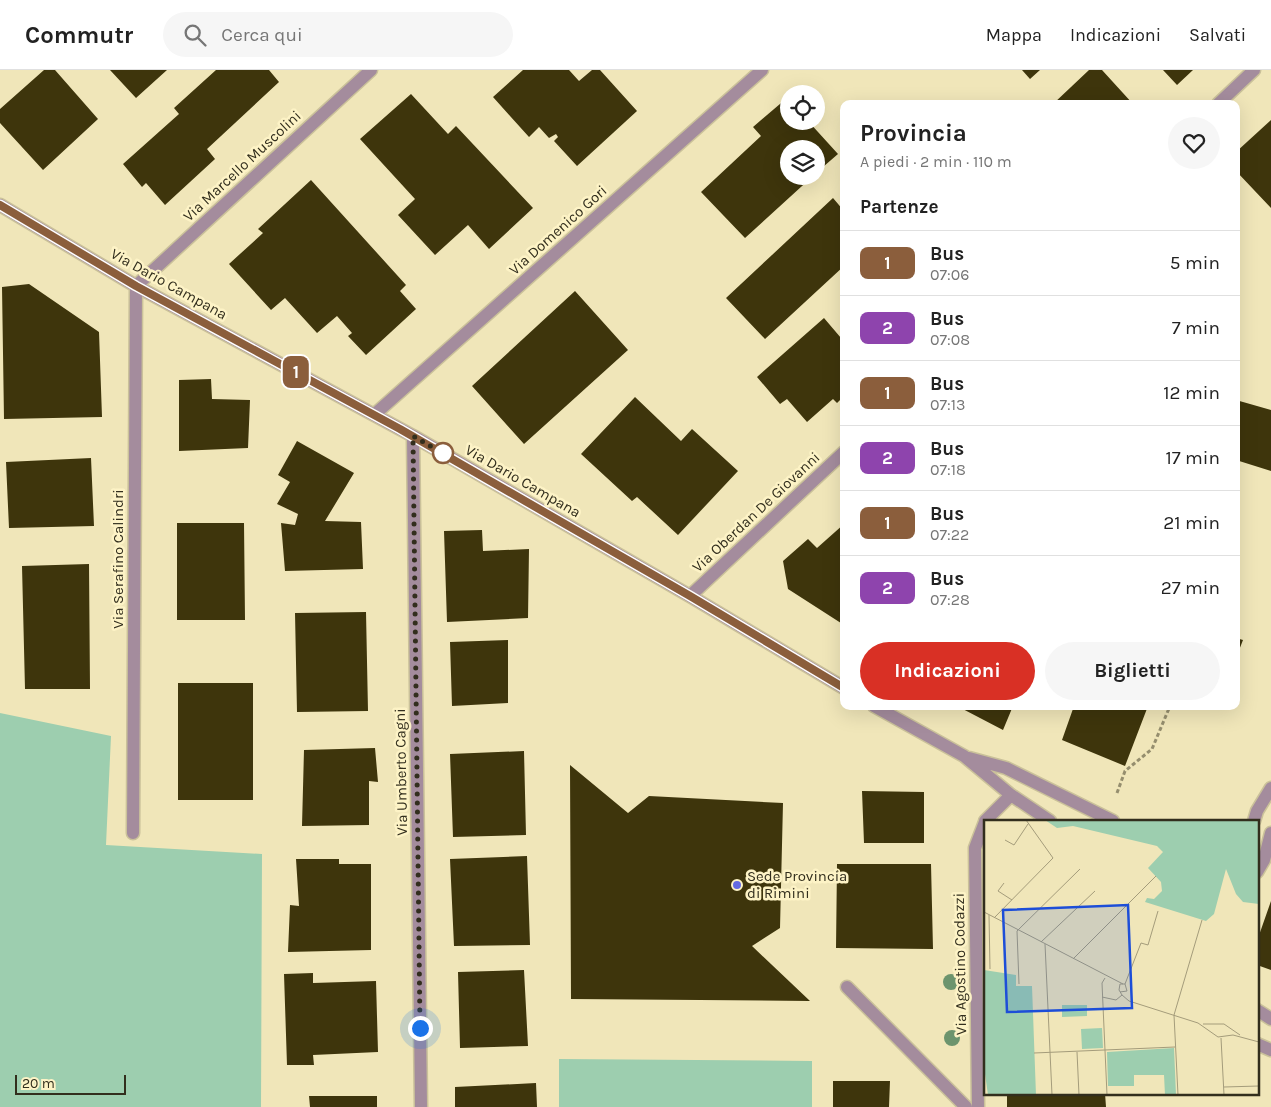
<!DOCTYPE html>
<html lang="it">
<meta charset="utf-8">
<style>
:root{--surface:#fff;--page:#f6f6f6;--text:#222;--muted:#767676;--line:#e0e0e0;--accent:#d93025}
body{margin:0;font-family:Karla,sans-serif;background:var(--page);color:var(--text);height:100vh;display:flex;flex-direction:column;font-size:19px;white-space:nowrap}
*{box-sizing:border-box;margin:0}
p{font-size:16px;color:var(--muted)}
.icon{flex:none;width:28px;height:28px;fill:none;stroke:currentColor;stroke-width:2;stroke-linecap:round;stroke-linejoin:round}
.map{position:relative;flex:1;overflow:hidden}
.drawer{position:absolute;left:840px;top:30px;width:400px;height:610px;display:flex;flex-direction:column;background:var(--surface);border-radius:10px;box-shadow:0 5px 20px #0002}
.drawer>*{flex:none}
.badge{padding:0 10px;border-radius:8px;font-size:18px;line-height:32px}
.fabs{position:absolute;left:780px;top:15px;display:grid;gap:10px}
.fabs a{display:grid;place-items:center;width:45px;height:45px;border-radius:50%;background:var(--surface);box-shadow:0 5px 20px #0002;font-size:25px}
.scale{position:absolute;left:15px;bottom:12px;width:111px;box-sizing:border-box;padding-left:5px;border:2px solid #322e1d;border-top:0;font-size:14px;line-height:18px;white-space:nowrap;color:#322e1d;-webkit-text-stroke:4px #fdf3c6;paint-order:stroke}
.you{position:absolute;width:25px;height:25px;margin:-12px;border:4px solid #fff;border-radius:50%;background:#1a73e8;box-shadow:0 0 0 8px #1a73e833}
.map>.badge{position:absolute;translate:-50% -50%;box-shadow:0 0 0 2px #fff}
h2{padding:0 20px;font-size:19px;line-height:45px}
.round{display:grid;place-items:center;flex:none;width:52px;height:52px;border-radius:26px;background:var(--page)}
.summary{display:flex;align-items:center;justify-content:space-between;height:85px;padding:0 20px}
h1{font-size:24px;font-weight:700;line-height:38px}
.primary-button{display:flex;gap:10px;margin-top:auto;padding:10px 20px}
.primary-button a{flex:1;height:58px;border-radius:30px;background:var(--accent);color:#fff;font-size:20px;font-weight:700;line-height:58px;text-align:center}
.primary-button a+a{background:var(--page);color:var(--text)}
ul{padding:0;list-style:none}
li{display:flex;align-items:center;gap:15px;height:65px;padding:0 20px;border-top:1px solid var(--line)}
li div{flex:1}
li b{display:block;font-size:19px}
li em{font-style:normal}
li .badge{min-width:55px;font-weight:700;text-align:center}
header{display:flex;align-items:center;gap:30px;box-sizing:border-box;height:70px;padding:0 25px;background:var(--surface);border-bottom:1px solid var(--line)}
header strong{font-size:24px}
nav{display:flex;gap:28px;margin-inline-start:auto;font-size:18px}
.search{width:350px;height:45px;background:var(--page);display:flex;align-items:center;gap:12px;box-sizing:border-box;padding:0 18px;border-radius:28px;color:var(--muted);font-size:19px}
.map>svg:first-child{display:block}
</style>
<header>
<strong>Commutr</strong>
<div class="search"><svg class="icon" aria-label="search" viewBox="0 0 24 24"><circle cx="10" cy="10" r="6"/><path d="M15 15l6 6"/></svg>Cerca qui</div>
<nav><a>Mappa</a><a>Indicazioni</a><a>Salvati</a></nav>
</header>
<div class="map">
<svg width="1271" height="1037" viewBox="0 0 1271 1037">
<rect width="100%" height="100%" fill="#f0e6b9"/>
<path fill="#9dceaf" d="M0,643L111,666L106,775L262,784L261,1037H0Z
M559,989L812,991V1037H559Z"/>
<path fill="#3e350c" d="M44,0H55L98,49L43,100L0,53V39Z
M110,0H167L136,28Z
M216,0H269L279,12L207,79L215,89L165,135L146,113L142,117L123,94L179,44L174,38Z
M523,0H569L579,11L592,0H600L637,41L577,96L554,71L558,67L556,64L549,68L539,57L529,67L493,27Z
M1022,0H1040L1030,9Z
M1089,0H1102L1133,34H1053Z
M1163,0H1193L1177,15Z
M411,24L448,64L456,56L533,138L489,179L468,155L435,185L398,145L415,129L360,69Z
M787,28L789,31V51H808L838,84L816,103V79H789V106H813L745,168L701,122L761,66L753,57Z
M1271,50V138L1236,101V82Z
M311,110L406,215L400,221L416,239L366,285L348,266L352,263L337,246L317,263L285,228L271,240L229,194L263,163L258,159Z
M833,128L844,141V196L765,269L726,228Z
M29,214L99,262L102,347L4,349L2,217Z
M575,221L628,280L524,374L472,316Z
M824,248L841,268L844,266V326L837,333L833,329L807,352L787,329L780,334L757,307Z
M211,309L212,329L250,330L248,378L179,381V310Z
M635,327L681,371L692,359L738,401L678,465L637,427L632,431L581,384Z
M1236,330L1271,340V401L1236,390Z
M297,371L354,403L325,451L361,452L363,499L285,501L281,453L295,455L298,444L277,434L290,412L278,405Z
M91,388L94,456L9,458L6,392Z
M177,453H244L245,550H177Z
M844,454V555L788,519L783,491L808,469L817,478Z
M482,460L483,481L529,479L528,548L447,552L444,461Z
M89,494L90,619H25L22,496Z
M366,542L368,641L297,642L295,543Z
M1236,568L1243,570L1236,588Z
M508,570V633L452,636L450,572Z
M178,613H253V730H178Z
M957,636H1013L1003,660Z
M1074,636H1148L1125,696L1062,670Z
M375,678L378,712L369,711V755L302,756L304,680Z
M524,681L526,765L453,767L450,684Z
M570,695L628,743L649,726L783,733L780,858L752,876L810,931L571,929Z
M862,721L924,722V773H864Z
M527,786L530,875L454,876L450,789Z
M296,789H339V794H371V880L288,882L290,835L299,836Z
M837,794H931L933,879L836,878Z
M1271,831V900L1257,895V871Z
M524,900L528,976L460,978L458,902Z
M313,903V913L376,911L378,982L313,985L314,995H287L284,904Z
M833,1011H890L889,1037H833Z
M536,1013L537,1037H455V1017Z
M1007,1023H1105L1106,1037H1007Z
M309,1026H377V1037H310Z"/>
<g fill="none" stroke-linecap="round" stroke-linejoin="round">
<defs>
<path id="lane" d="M847,917L966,1037"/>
<path id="street" d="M1218,34L1254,0
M0,135L136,216L413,366L690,526L844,618
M375,344L762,0
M413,366L421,1037
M690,526L844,382
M874,636L964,686L1011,725L1050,751
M969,688L1006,698L1113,751
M985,751L1011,725
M1254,751L1257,741L1271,718
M133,763L136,216L371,0
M1257,802L1264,790L1271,763
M1257,940L1271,949
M1257,974L1271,980
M978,1037L975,778L985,752"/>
</defs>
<use href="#lane" stroke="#cac19a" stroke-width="15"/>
<use href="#street" stroke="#cac19a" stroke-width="15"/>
<path stroke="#958e6e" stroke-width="3" stroke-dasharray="4 2.5" stroke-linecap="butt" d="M1117,723L1125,701L1152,679L1170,636"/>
<use href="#lane" stroke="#a48c9d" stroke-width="12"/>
<use href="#street" stroke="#a48c9d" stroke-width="12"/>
</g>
<g fill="#6c946d">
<circle cx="951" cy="912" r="8"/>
<circle cx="952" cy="968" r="8"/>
</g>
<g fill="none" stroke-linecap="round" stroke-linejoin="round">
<defs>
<path id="line" d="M0,135L136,216L400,359L690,526L844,618"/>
</defs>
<use href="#line" stroke="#fff" stroke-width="11"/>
<use href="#line" stroke="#8b5e3c" stroke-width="8"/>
<path stroke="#322e1d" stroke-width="5" stroke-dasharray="0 9" d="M420,958L413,366L448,386L443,383"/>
</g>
<circle fill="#fff" stroke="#8b5e3c" stroke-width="2.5" cx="443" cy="383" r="10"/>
<circle fill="#636ae2" stroke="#fdf3c6" stroke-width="2" cx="737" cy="815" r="5"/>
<g text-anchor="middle" stroke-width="5" stroke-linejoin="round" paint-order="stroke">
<g font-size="15" fill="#322e1d" stroke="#fdf3c6">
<text transform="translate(242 96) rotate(-43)" y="5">Via Marcello Muscolini</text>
<text transform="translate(558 160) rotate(-42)" y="5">Via Domenico Gori</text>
<text transform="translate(169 214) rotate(29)" y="5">Via Dario Campana</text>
<text transform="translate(523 411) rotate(30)" y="5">Via Dario Campana</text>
<text transform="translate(756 442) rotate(-43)" y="5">Via Oberdan De Giovanni</text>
<text transform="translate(118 489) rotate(-90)" y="5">Via Serafino Calindri</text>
<text transform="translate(401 702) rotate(-91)" y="5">Via Umberto Cagni</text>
<text transform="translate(960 894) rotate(-91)" y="5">Via Agostino Codazzi</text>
</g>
<g font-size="15" fill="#322e1d" stroke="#fdf3c6" text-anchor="start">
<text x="747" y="811">Sede Provincia<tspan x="747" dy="17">di Rimini</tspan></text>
</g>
</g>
<g transform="translate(984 750)">
<rect width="275" height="275" fill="#f0e6b9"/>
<path d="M61,0H275V84L259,82L252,74L242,49L230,94L222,101L161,82L163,78L170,79L178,71L177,62L164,48L179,32L173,26L89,6L73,8ZM0,150L32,155V166H48L52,275H4L0,247ZM78,185H103V196L78,197ZM118,208L119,228L98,229L97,209ZM190,228L192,275H181L180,255H150V266H124L123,232Z" fill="#9dceaf"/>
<path fill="none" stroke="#a49c7b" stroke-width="1" d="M21,20L30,25L44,4M20,63L14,71L28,80M0,92L139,164M5,95L6,149M10,98L69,38L42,0M57,122L111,71M61,124L68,275M89,139L172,56M121,158L118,163L123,275M35,164L33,111L96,49M141,164L157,123L164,125L174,91M136,172L143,171L141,164H136L135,170L138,175L145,181L214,203L234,217L249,215L275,222M118,177L132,180L138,175M219,204H240L256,215M237,218L240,275M93,232L95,275M50,233L191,227M240,267L275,266M194,275L190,195L218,100"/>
<path fill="#1d4ed8" fill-opacity="0.15" stroke="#1d4ed8" stroke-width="2.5" d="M144,85L148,188L23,192L19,90Z"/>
<rect width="275" height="275" fill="none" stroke="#322e1d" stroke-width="2.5"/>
</g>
</svg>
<div class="fabs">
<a><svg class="icon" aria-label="locate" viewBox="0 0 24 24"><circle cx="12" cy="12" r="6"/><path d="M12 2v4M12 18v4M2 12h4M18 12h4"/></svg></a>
<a><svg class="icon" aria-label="layers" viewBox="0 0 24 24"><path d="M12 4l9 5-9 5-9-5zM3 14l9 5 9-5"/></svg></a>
</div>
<div class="scale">20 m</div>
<div class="you" style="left:420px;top:958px"></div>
<b class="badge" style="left:296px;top:302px;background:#8b5e3c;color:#fff">1</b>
<section class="drawer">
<div class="summary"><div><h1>Provincia</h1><p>A piedi · 2 min · 110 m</p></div><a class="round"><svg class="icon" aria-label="heart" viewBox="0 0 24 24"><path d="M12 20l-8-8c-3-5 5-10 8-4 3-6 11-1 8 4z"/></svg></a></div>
<h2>Partenze</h2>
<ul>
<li><span class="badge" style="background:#8b5e3c;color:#fff">1</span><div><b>Bus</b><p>07:06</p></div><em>5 min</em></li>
<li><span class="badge" style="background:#8e44ad;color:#fff">2</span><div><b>Bus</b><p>07:08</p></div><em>7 min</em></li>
<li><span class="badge" style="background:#8b5e3c;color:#fff">1</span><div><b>Bus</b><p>07:13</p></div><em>12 min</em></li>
<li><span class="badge" style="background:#8e44ad;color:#fff">2</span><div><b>Bus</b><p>07:18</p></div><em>17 min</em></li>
<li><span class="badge" style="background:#8b5e3c;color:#fff">1</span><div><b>Bus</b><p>07:22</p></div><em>21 min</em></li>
<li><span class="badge" style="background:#8e44ad;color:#fff">2</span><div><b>Bus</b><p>07:28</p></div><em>27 min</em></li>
</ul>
<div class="primary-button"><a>Indicazioni</a><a>Biglietti</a></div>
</section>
</div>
